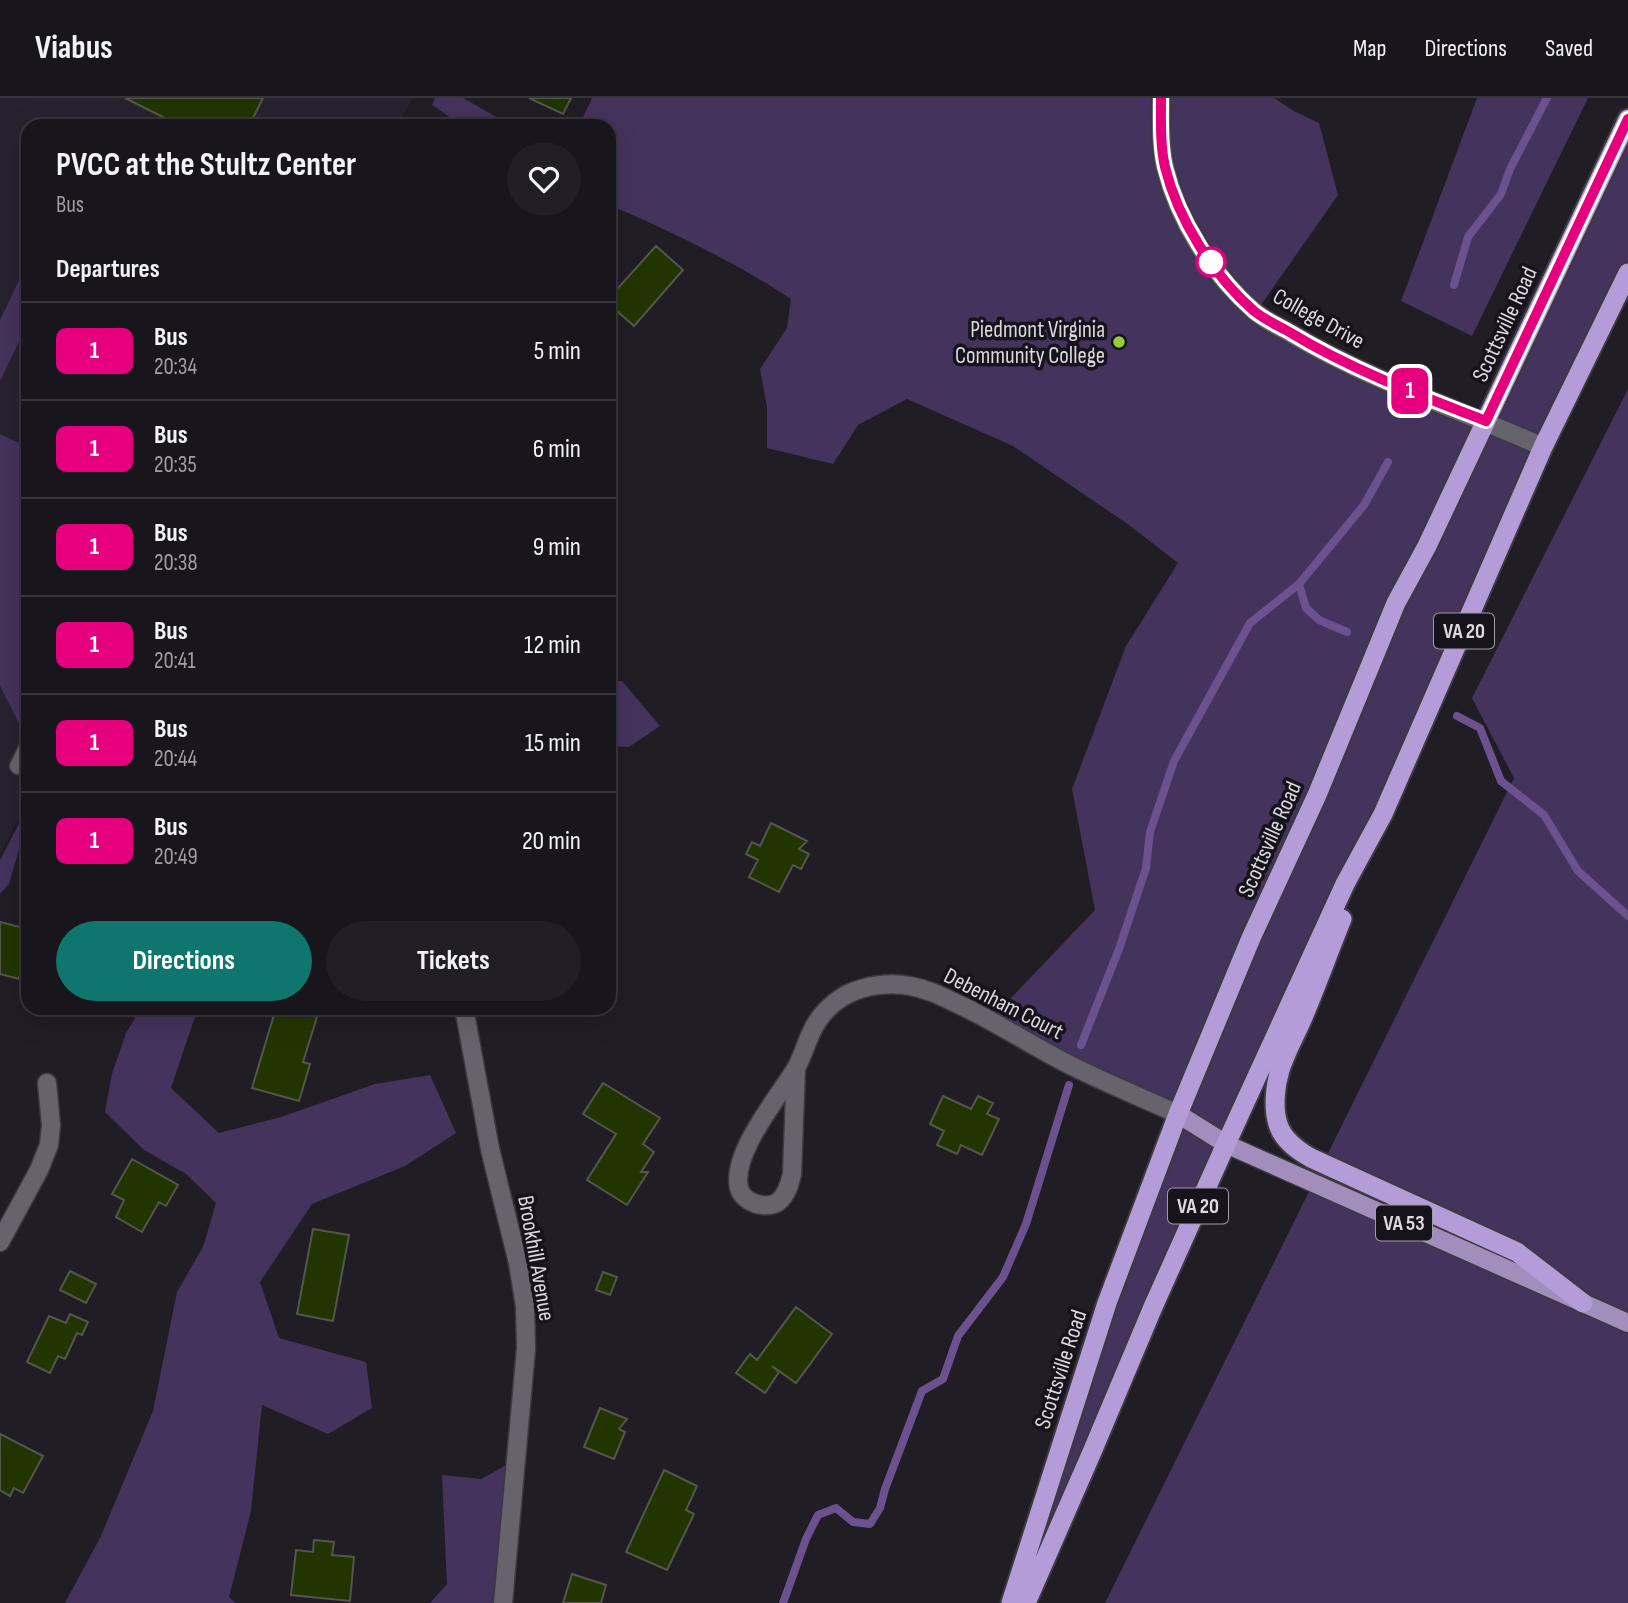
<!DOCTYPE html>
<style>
:root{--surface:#18161c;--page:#211f25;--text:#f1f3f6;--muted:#9f9fa3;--line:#36353b;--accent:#0f766e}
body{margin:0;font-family:"Sofia Sans Condensed",sans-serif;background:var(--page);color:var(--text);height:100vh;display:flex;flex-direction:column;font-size:26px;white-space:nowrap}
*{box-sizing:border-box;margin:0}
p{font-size:23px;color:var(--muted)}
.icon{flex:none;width:38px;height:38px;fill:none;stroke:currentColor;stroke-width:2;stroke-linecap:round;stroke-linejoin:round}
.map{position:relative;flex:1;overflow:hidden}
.side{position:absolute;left:21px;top:21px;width:595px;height:896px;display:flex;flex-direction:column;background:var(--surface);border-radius:21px;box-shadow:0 7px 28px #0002,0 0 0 2px var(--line)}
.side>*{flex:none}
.badge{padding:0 14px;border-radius:10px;font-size:24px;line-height:46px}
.map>.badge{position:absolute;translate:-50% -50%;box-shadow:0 0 0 4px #fff}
h2{padding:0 35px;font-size:26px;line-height:63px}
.round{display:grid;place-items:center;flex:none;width:74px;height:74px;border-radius:37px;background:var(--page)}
.overview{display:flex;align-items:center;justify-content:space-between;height:119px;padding:0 35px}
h1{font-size:33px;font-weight:700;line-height:52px}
.button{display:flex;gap:14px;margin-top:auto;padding:14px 35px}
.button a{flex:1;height:80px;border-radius:42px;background:var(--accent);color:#fff;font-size:28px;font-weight:700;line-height:80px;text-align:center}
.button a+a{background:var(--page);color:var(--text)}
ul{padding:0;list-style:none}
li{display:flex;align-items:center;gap:21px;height:98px;padding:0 35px;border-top:2px solid var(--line)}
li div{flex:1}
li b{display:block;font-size:26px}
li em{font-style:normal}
li .badge{min-width:77px;font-weight:700;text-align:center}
header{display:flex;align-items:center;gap:42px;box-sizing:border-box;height:98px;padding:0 35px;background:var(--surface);border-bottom:2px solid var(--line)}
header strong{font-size:33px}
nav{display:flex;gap:38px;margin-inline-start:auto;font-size:24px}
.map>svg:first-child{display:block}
</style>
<header>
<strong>Viabus</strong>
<nav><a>Map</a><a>Directions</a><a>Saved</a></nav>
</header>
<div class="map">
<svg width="1628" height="1505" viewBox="0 0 1628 1505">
<rect width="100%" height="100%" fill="#201d25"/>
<path fill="#282230" d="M0,0H413L397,28H28V703L0,755Z"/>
<path fill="#44335c" d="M435,0H463L512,28H463L432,7Z
M592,0H1274L1294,13L1319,25L1338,97L1256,214L1485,323L1628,21V175L1092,1354L1011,1505L1178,1016L990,922L1095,812L1072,691L1126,548L1178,465L1129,427L1013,348L907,301L858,327L833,366L767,350V309L760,271L787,230L791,201C735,164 674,135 612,108L609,104V28H579Z
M1477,0H1588L1472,238L1401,203Z
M28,164V225L0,283V222Z
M1628,291V1505H1105L1514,680L1472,600Z
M0,336L28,349V643L0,588Z
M609,583H622L660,628L629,649L609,648Z
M28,709V739L19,751L9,786L0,796V762Z
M141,910H198L171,990L219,1035L281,1019L375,986L430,977L456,1035L405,1068L312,1106L260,1184L279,1240L366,1264L372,1310L328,1336L262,1307L251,1413L229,1499L236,1505H65L101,1438L153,1313L177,1194L203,1149L216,1105L186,1076L144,1052L105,1014L112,976L126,935Z
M516,1362L503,1505H430L447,1486L442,1377L481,1381Z"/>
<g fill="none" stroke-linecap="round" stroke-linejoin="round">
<path stroke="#6b528e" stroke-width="8" d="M1454,187L1468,139L1501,96L1510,71L1547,0
M1299,486L1306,510L1319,522L1347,534
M1457,618L1480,630L1501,683L1544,717L1578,773L1628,818
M1081,947L1119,851L1146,770L1150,734L1174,663L1250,525L1299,486L1364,407L1388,364
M783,1505L806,1441L818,1417L836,1410L853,1424L870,1426L880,1410L885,1391L922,1293L943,1281L958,1238L1003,1179L1026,1126L1069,987"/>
</g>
<path fill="#223501" stroke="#52574d" stroke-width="2" d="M125,0H263L249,28H181Z
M529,0H571L563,16Z
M656,148L683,172L634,228L609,206V200Z
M771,725L807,743L799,751L809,756L801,771L793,767L779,794L749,779L758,762L746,756L752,744L760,748Z
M0,824L28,831V869L22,867L19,881L0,876Z
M276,910H287L317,919L303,964L310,966L299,1003L252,990Z
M603,985L660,1020L643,1046L654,1054L641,1074H648L627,1107L587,1082L616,1036L583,1016Z
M943,998L971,1011L978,998L993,1005L987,1016L999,1021L982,1057L961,1047L957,1056L937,1047L944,1033L930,1026Z
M132,1061L178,1087L166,1108L159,1104L142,1134L116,1119L124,1102L112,1096Z
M313,1131L349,1137L333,1223L297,1216Z
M70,1173L96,1186L86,1205L60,1192Z
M603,1174L617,1179L610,1197L596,1192Z
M796,1209L832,1236L796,1285L772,1268L779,1274L765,1295L736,1275L750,1256L757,1262Z
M70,1216L88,1224L82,1237L77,1235L65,1261L58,1258L50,1275L27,1264L49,1218L66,1225Z
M600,1310L627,1321L619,1331L625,1334L614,1361L584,1349Z
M0,1336L43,1358L23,1395L14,1390L10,1398L0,1392Z
M664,1372L697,1388L686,1412L694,1416L667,1472L626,1454Z
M314,1442L334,1444L332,1457L354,1459L350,1503L291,1497L296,1452L313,1454Z
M572,1476L606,1487L601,1505H563Z"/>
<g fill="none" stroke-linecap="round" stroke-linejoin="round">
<defs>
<path id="service" d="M18,668L28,648"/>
<path id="minor" d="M1161,0C1161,23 1160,47 1165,69C1178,123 1212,176 1254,213C1265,223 1282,230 1295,238C1373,284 1461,312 1543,349
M464,910L490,1051L518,1165L525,1208L526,1251L503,1505
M796,970L792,1076C790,1085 787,1097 778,1104C766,1112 743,1105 739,1090C731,1056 777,1001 795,972C804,957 807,939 817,924C824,913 836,902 848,896C866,887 890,884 910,888C928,891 943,899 960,907C998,925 1034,949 1072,968C1106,985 1143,1000 1178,1016
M0,1144L39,1072L49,1047L51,1027L47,985"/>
<path id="primary" d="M1178,1016L1226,1046L1628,1225"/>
<path id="trunk" d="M1342,821C1329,853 1317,886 1304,917C1296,936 1286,953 1280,972C1275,988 1273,1010 1278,1026C1283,1042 1297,1052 1311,1060L1517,1154L1583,1205
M1011,1505L1107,1205L1178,1016L1251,840L1317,697L1396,505L1427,448L1628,21
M1026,1505L1092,1354L1153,1209L1226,1046L1345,786L1383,716L1543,349L1628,175"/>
</defs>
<use href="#service" stroke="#3c3940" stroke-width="19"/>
<use href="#minor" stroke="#3c3940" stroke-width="21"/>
<use href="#primary" stroke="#3c3940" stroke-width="21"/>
<use href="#trunk" stroke="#3c3940" stroke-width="23"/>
<use href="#service" stroke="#67636d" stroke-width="16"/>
<use href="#minor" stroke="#67636d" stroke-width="18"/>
<use href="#primary" stroke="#a18ebd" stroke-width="18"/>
<use href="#trunk" stroke="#b49cd8" stroke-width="19"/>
</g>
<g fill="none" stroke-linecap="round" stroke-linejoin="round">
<defs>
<path id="line" d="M1161,0C1161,23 1160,47 1165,69C1178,122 1214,178 1254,213C1265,222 1279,228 1291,235C1352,272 1419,297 1486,323L1628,21"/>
</defs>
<use href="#line" stroke="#fff" stroke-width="16"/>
<use href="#line" stroke="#e6007e" stroke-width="10"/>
</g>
<circle fill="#fff" stroke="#e6007e" stroke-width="3.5" cx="1211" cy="164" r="14"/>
<circle fill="#96cc39" stroke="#17131c" stroke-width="2.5" cx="1119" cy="244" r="7"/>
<g text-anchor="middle" stroke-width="7" stroke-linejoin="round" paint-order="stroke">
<g fill="#17131c" stroke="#a09da4" stroke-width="2">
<rect x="1434" y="515.5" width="60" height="35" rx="5"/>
<rect x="1168" y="1090.5" width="60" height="35" rx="5"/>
<rect x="1376" y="1107.5" width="56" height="35" rx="5"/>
</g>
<g font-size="21" font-weight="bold" fill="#dbd8de">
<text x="1464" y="540">VA 20</text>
<text x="1198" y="1115">VA 20</text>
<text x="1404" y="1132">VA 53</text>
</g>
<g font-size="23" fill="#dbd8de" stroke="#17131c">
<text transform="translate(1319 220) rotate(29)" y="8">College Drive</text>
<text transform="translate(1504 226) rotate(-65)" y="8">Scottsville Road</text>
<text transform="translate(1269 741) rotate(-66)" y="8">Scottsville Road</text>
<text transform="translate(1004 905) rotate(27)" y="8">Debenham Court</text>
<text transform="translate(537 1160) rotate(80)" y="8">Brookhill Avenue</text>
<text transform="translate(1060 1271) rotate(-72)" y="8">Scottsville Road</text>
</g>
<g font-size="23" fill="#dbd8de" stroke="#17131c" text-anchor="end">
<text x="1105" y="239">Piedmont Virginia<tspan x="1105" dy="26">Community College</tspan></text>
</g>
</g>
</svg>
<b class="badge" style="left:1410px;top:293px;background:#e6007e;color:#fff">1</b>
<section class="side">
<div class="overview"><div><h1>PVCC at the Stultz Center</h1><p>Bus</p></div><a class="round"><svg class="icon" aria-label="heart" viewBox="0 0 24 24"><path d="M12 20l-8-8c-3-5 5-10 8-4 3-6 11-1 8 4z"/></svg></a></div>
<h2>Departures</h2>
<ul>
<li><span class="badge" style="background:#e6007e;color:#fff">1</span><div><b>Bus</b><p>20:34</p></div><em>5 min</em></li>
<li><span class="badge" style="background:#e6007e;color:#fff">1</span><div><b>Bus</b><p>20:35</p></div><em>6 min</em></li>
<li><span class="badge" style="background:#e6007e;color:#fff">1</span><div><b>Bus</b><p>20:38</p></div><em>9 min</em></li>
<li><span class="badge" style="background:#e6007e;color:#fff">1</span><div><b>Bus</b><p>20:41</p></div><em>12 min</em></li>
<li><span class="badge" style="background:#e6007e;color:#fff">1</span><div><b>Bus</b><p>20:44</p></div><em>15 min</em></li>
<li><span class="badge" style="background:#e6007e;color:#fff">1</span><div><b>Bus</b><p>20:49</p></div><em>20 min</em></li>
</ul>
<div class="button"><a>Directions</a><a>Tickets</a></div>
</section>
</div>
